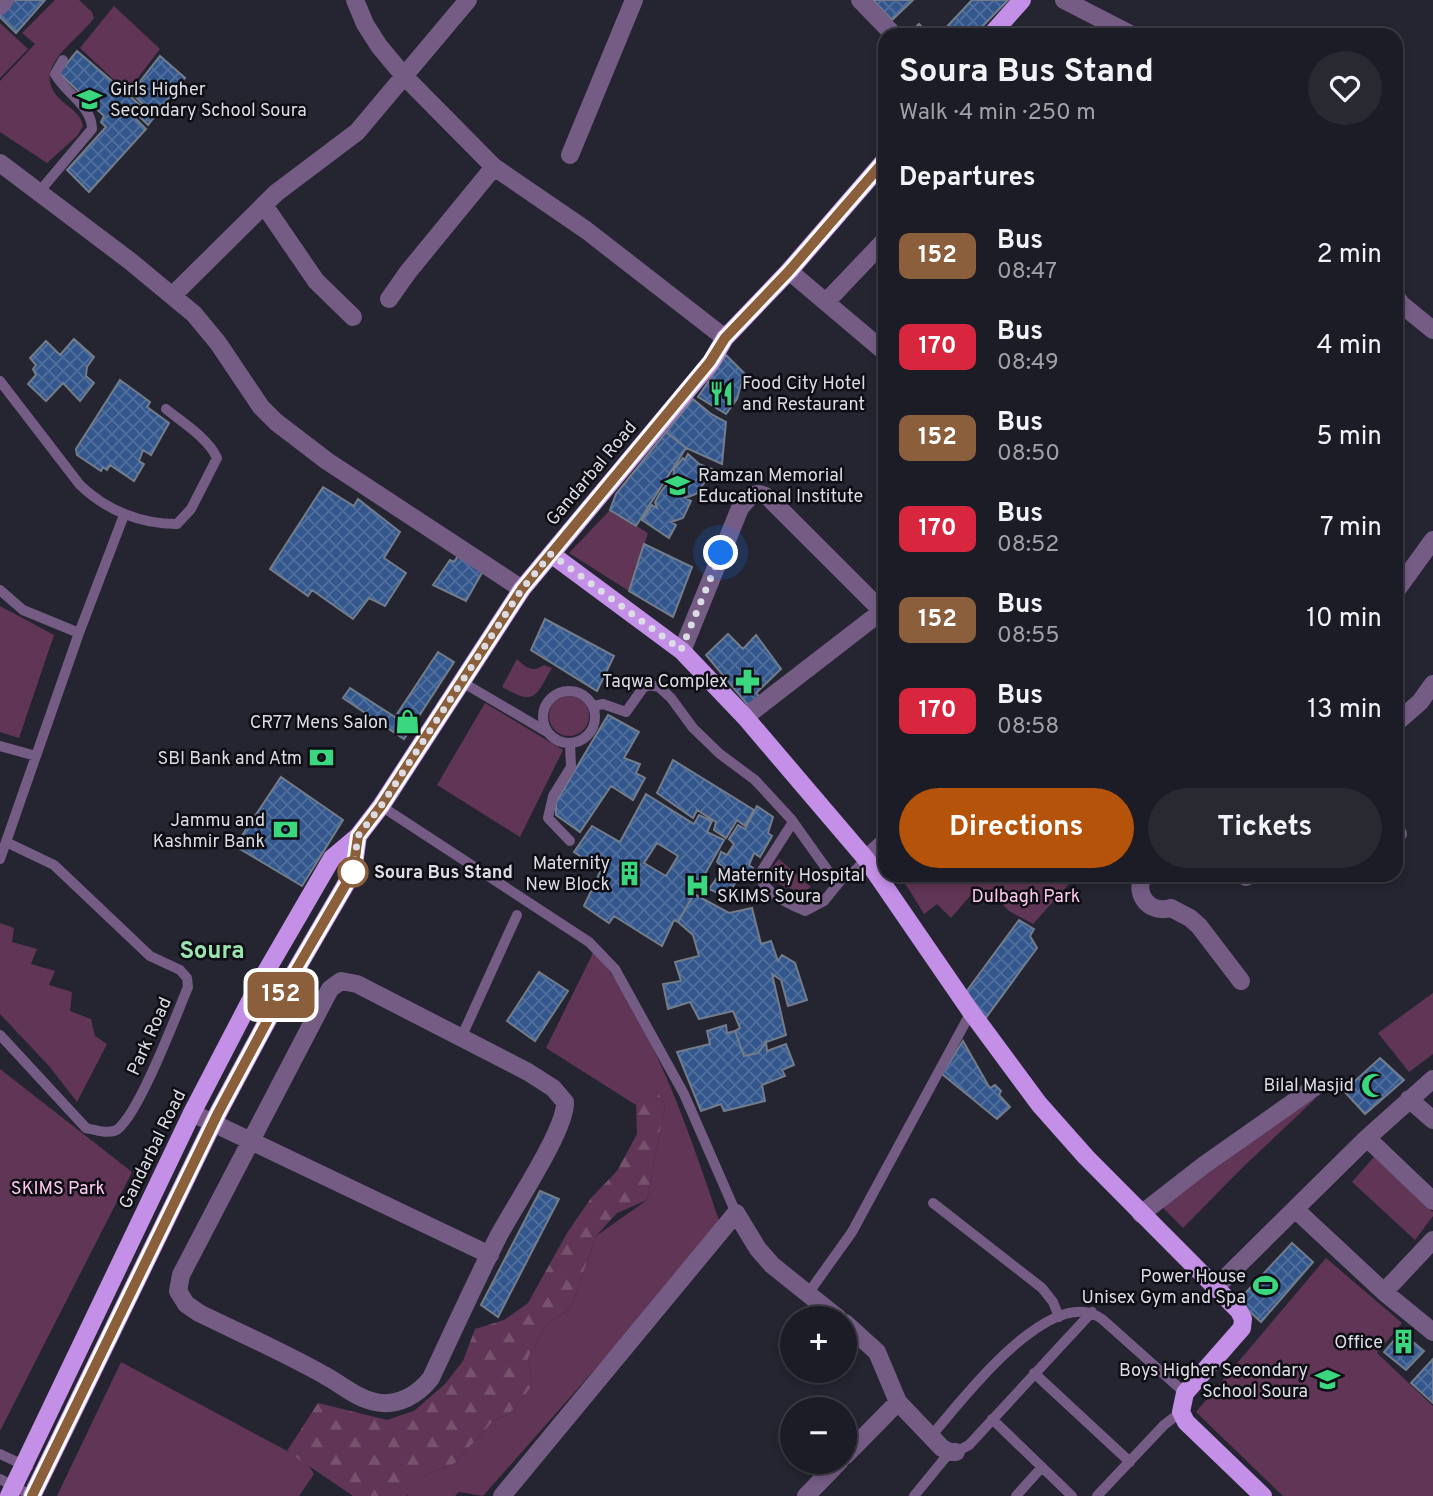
<!DOCTYPE html>
<meta charset="utf-8">
<style>
:root{--surface:#1c1c26;--page:#292932;--text:#f1f3f6;--muted:#a0a1a7;--line:#3a3a43;--accent:#b45309}
body{margin:0;font-family:Overpass,sans-serif;background:var(--page);color:var(--text);height:100vh;display:flex;flex-direction:column;font-size:26px;white-space:nowrap}
*{box-sizing:border-box;margin:0}
p{font-size:23px;color:var(--muted)}
.icon{flex:none;width:38px;height:38px;fill:none;stroke:currentColor;stroke-width:2;stroke-linecap:round;stroke-linejoin:round}
.map{position:relative;flex:1;overflow:hidden}
.side{position:absolute;left:878px;top:28px;width:525px;height:854px;display:flex;flex-direction:column;background:var(--surface);border-radius:21px;box-shadow:0 4px 10px #0003,0 0 0 2px var(--line)}
.side>*{flex:none}
.badge{padding:0 14px;border-radius:10px;font-size:24px;line-height:46px}
.buttons{position:absolute;left:780px;top:1306px;display:grid;gap:14px}
.buttons a{display:grid;place-items:center;width:77px;height:77px;border-radius:50%;background:var(--surface);box-shadow:0 4px 10px #0003,0 0 0 2px var(--line);font-size:35px}
.you{position:absolute;width:35px;height:35px;margin:-18px;border:5px solid #fff;border-radius:50%;background:#1a73e8;box-shadow:0 0 0 10px #1a73e833}
.map>.badge{position:absolute;translate:-50% -50%;box-shadow:0 0 0 4px #fff}
h2{padding:0 21px;font-size:26px;line-height:63px}
.round{display:grid;place-items:center;flex:none;width:74px;height:74px;border-radius:37px;background:var(--page)}
.headline{display:flex;align-items:center;justify-content:space-between;height:119px;padding:0 21px}
h1{font-size:33px;font-weight:700;line-height:52px}
.button{display:flex;gap:14px;margin-top:auto;padding:14px 21px}
.button a{flex:1;height:80px;border-radius:42px;background:var(--accent);color:#fff;font-size:28px;font-weight:700;line-height:80px;text-align:center}
.button a+a{background:var(--page);color:var(--text)}
ul{padding:0;list-style:none}
li{display:flex;align-items:center;gap:21px;height:91px;padding:0 21px}
li div{flex:1}
li b{display:block;font-size:26px}
li em{font-style:normal}
li .badge{min-width:77px;font-weight:700;text-align:center}
.map>svg:first-child{display:block}
</style>
<div class="map">
<svg width="1433" height="1496" viewBox="0 0 1433 1496">
<defs>
<pattern id="forest-firs" width="22" height="20" patternUnits="userSpaceOnUse" patternTransform="scale(1.75)"><rect width="22" height="20" fill="#613555"/><path d="M5 1l3.5 6h-7zM16 11l3.5 6h-7z" fill="#77526d"/></pattern>
<pattern id="building-cross-hatch" width="8" height="8" patternUnits="userSpaceOnUse" patternTransform="scale(1.75)"><rect width="8" height="8" fill="#33578d"/><path d="M0 0l8 8M0 8l8-8" fill="none" stroke="#506f9d"/></pattern>
</defs>
<rect width="100%" height="100%" fill="#252532"/>
<path fill="#613555" d="M55,0H79L92,12L94,18C76,43 27,69 62,101C71,109 81,114 83,126L77,136L47,163L0,132V81L35,44L22,33Z
M114,6L160,49L127,92L80,48Z
M0,23L28,49L0,78Z
M610,510L648,533L629,591L569,553Z
M0,606L54,635L19,738L0,732Z
M517,659C526,668 533,673 544,665L552,668C534,699 535,705 502,687Z
M549 716a20 20 0 1 1 40 0a20 20 0 1 1-40 0Z
M485,703L563,750L520,837L437,785Z
M779,859L811,887L803,892L785,887L776,882L768,872Z
M900,875H1077L1033,924L1009,911L998,899L975,890L951,918L937,904L924,914Z
M0,923L14,928L12,942L37,949L31,964L55,971L49,985L72,992L70,1011L91,1019L95,1036L107,1044L77,1102L49,1066L0,1014Z
M594,951C612,972 623,991 636,1015C673,1082 696,1153 721,1226L483,1496L459,1492L455,1496H408L405,1491L426,1475L455,1463L493,1421L509,1414L532,1386L528,1358L545,1326L571,1308L596,1236L647,1200L665,1105L651,1081L636,1105L546,1048Z
M1433,993V1054L1409,1072L1378,1033Z
M0,1069L132,1172L0,1431Z
M1316,1093L1314,1100L1243,1167L1183,1228L1161,1206Z
M1374,1157L1433,1212V1216L1415,1240L1352,1182Z
M1326,1258L1402,1323L1377,1353L1433,1406V1496H1283L1196,1412Z
M121,1362L306,1461L314,1474L299,1496H57Z"/>
<path fill="url(#forest-firs)" d="M651,1080L665,1105L647,1200L617,1213L596,1236L571,1308L545,1326L528,1358L532,1386L509,1414L493,1421L455,1463L426,1475L406,1491L407,1496H353L287,1451L318,1403L387,1420L414,1411L445,1384L463,1361L475,1329L504,1320L528,1303L567,1233L591,1198L617,1171L637,1134L636,1105Z"/>
<path fill="url(#building-cross-hatch)" stroke="#737c8a" stroke-width="2" fill-rule="evenodd" d="M11,0H45L16,33L0,17V12Z
M873,0H913L892,20Z
M972,0H1008L974,35H939Z
M919,24L930,35H907Z
M77,51L140,105L132,115L146,129L89,192L67,170L106,127L101,122L104,116L59,73Z
M160,56L185,78L148,125L137,114L143,104L131,93Z
M74,339L94,357L87,367L86,376L94,383L80,401L63,383L46,401L28,384L36,375L33,369L36,365L30,358L46,341L60,355Z
M726,355L744,373L737,399L726,414L698,397Z
M120,380L150,402L147,407L169,423L151,455L143,450L139,461L144,464L134,481L110,465L107,470L103,467L101,471L77,455L76,449Z
M693,399L711,414L726,422L722,464L686,448L666,432Z
M666,432L686,448L636,526L610,510L616,494Z
M688,454L699,464L712,469L704,474L701,480L704,483L696,494L685,498L691,501L683,518L671,522L676,525L669,538L642,520L652,505L657,508L655,502L660,493L670,480L673,483L674,469L683,458L685,460Z
M323,487L354,506L358,499L400,532L384,558L406,573L385,606L369,598L353,619L312,590L308,596L270,569Z
M644,544L692,567L673,617L629,591Z
M459,554L484,569L466,601L433,585L450,560L454,562Z
M545,619L614,656L597,691L531,650Z
M728,634L743,649L756,635L781,669L756,693L761,699L752,710L706,655Z
M438,652L454,662L404,739L343,698L350,688L395,717Z
M608,715L639,732L624,758L640,764L636,773L645,778L633,800L611,786L580,832L556,815V802Z
M673,760L754,810L745,826L737,820L726,838L714,830L716,822L697,810L693,818L657,793Z
M281,777L343,820L302,886L235,846Z
M646,794L694,824L699,815L712,821L707,832L724,840L678,922L674,920L662,946L614,916L609,923L584,906L601,870L574,852L592,826L620,842ZM657,843L678,856L666,876L644,863Z
M757,806L773,817L768,833L772,836L760,857L754,853L749,865L753,868L747,879L739,876L727,897L709,889L724,868L717,862L721,852L727,855L734,844L729,839L738,825L745,829Z
M694,894L729,913L752,908L761,944L771,941L778,961L782,955L795,963L807,1000L788,1006L781,980L772,974L786,1035L766,1042L758,1053L744,1056L735,1031L740,1028L733,1011L699,1019L690,1002L668,1009L663,984L681,981L675,962L699,956L693,935L678,922Z
M1019,920L1034,929L1030,936L1037,948L985,1019L966,992Z
M539,972L568,991L535,1041L507,1021Z
M726,1025L727,1033L735,1031L744,1056L758,1053L766,1042L767,1051L786,1044L794,1065L782,1070L785,1076L762,1085L765,1101L724,1111L721,1104L701,1111L677,1052L710,1044L707,1031Z
M963,1041L988,1085L990,1088L995,1085L1001,1091L999,1095L1010,1107L997,1119L942,1074Z
M1380,1058L1404,1080L1365,1114L1344,1091Z
M540,1191L559,1199L498,1317L481,1305Z
M1292,1243L1313,1262L1261,1322L1238,1301Z
M1401,1332L1424,1351L1406,1370L1384,1352Z
M1433,1359V1403L1411,1383Z"/>
<g fill="none" stroke-linecap="round" stroke-linejoin="round">
<path stroke="#755c85" stroke-width="10" d="M39,192L92,129C92,106 65,93 55,74L63,60
M0,381L80,485C106,510 140,524 177,524L191,509L217,458C208,438 183,423 166,409
M0,590L23,610L79,633
M462,682L547,732
M543 717a26 26 0 1 1 52 0a26 26 0 1 1-52 0Z
M594,706L603,704L626,712L643,688L650,685L659,687L671,698L693,728L720,754L755,780L791,819L833,878C848,882 856,869 866,859
M570,743L571,767L553,796L548,818L570,841
M0,746L36,756
M381,806L589,942L615,969L684,1094L736,1213
M793,822L759,875C766,894 787,903 805,911L824,901L841,880
M0,859L79,633L124,515
M0,1035L86,1128C95,1130 110,1135 118,1129C140,1111 175,1018 188,987L187,978L180,970L150,956L54,865L6,842
M461,1038L517,915
M933,1203L1042,1288L1053,1302L1059,1317
M807,1295L852,1232L971,1012
M1034,1373L1130,1462
M992,1419L1072,1496
M931,1436C961,1402 1051,1281 1102,1319L1185,1393
M956,1452L969,1445L1092,1312
M0,1454L28,1467
M0,1479L32,1496
M914,1496L950,1452
M1016,1496L1042,1467
M1097,1496L1164,1425L1181,1412"/>
<path stroke="#755c85" stroke-width="18" d="M355,0L365,24L379,46L404,76L494,167L586,230L725,338
M860,0L894,35
M1064,0L1132,35
M0,6L5,0
M570,155L634,0
M0,163L130,261L194,314L218,343L261,407L276,422L327,461L522,589
M264,205L316,281L353,317
M789,271L886,353
M173,295L276,193L357,132L468,0
M1396,296L1401,304L1433,330
M389,299L408,272L494,167
M826,302L886,239
M1396,591L1433,540
M682,651L740,508C749,497 755,489 769,498L882,611
M745,717L886,608
M1396,723L1420,702L1433,684
M1396,832L1398,834
M866,859L886,841
M1143,875C1134,895 1149,914 1171,908L1190,918L1199,926L1241,981
M1243,875L1246,877
M341,981L357,984L528,1072L553,1088L565,1102C566,1130 513,1208 498,1237C475,1283 453,1331 431,1378C418,1395 397,1407 375,1402C356,1398 341,1384 324,1375C283,1352 240,1333 199,1313L186,1304L178,1291L181,1275L330,989Z
M1409,1099L1433,1120
M192,1113L490,1255
M1367,1138L1433,1201
M1296,1210L1384,1292L1433,1332
M1141,1214L1204,1165L1315,1087
M1215,1288L1367,1138L1433,1079
M1384,1292L1433,1240
M845,1323L877,1352L898,1402L942,1448L950,1452H956
M845,1456L898,1402
M502,1496L736,1213L758,1249L772,1265L838,1318
M806,1496L840,1461"/>
<path stroke="#c48fe6" stroke-width="18" d="M991,35L1022,0
M551,554L682,651L745,717L866,859L971,1012L1039,1104L1086,1157L1239,1311L1243,1319L1242,1328L1185,1393L1181,1412L1186,1422L1263,1496
M9,1496L192,1113L260,982L332,858L358,836L381,806L522,589L711,362L725,338L789,271L886,159
M32,1496L218,1113L279,999L353,872L358,836"/>
</g>
<g fill="none" stroke-linecap="round" stroke-linejoin="round">
<defs>
<path id="line" d="M32,1496L218,1113L279,999L353,872L358,836L381,806L522,589L710,362L725,338L789,271L886,159"/>
</defs>
<use href="#line" stroke="#fff" stroke-width="16"/>
<use href="#line" stroke="#8b5e3c" stroke-width="10"/>
<path stroke="#dcdce5" stroke-width="7" stroke-dasharray="0 12.6" d="M353,872L358,836L381,806L522,589L551,554L681,650L721,553"/>
</g>
<defs>
<symbol id="school-bare" viewBox="-9 -9 18 18"><path d="M0-5L7-2L0 1L-7-2ZM-4 1L0 2.5L4 1V4Q0 6-4 4Z" fill="#3bd77f" stroke="#0e0e14" stroke-width="2.5" paint-order="stroke"/></symbol>
<symbol id="restaurant-bare" viewBox="-9 -9 18 18"><path d="M-5-6h1v4h1v-4h1v4h1v-4h1v5L-1.5 .5V6h-2V.5L-5-1ZM5-6V6H3V1.5H1.5Q1.5-4 5-6Z" fill="#3bd77f" stroke="#0e0e14" stroke-width="2.5" paint-order="stroke"/></symbol>
<symbol id="pharmacy-bare" viewBox="-9 -9 18 18"><path d="M-2-6h4v4h4v4h-4v4h-4v-4h-4v-4h4Z" fill="#3bd77f" stroke="#0e0e14" stroke-width="2.5" paint-order="stroke"/></symbol>
<symbol id="shop-bare" viewBox="-9 -9 18 18"><path d="M-5-2.5h2.3a2.7 3.5 0 0 1 5.4 0H5L5.5 6h-11ZM-1.5-2.5h3a1.5 2.3 0 0 0-3 0Z" fill="#3bd77f" stroke="#0e0e14" stroke-width="2.5" paint-order="stroke"/></symbol>
<symbol id="bank-bare" viewBox="-9 -9 18 18"><path d="M-6-4H6V4H-6ZM0-2.3a2.3 2.3 0 1 0 0 4.6a2.3 2.3 0 1 0 0-4.6Z" fill="#3bd77f" stroke="#0e0e14" stroke-width="2.5" paint-order="stroke"/></symbol>
<symbol id="building-bare" viewBox="-9 -9 18 18"><path d="M-4-6H4V6H1V3H-1V6H-4ZM-2.5-4.3h1.7v1.8h-1.7ZM.8-4.3h1.7v1.8H.8ZM-2.5-1h1.7V.8h-1.7ZM.8-1h1.7V.8H.8Z" fill="#3bd77f" stroke="#0e0e14" stroke-width="2.5" paint-order="stroke"/></symbol>
<symbol id="hospital-bare" viewBox="-9 -9 18 18"><path d="M-5-5h3v3.5h4V-5h3V5h-3V1.5h-4V5h-3Z" fill="#3bd77f" stroke="#0e0e14" stroke-width="2.5" paint-order="stroke"/></symbol>
<symbol id="mosque-bare" viewBox="-9 -9 18 18"><path d="M3.5-4.9A6 6 0 1 0 3.5 4.9A5 5 0 1 1 3.5-4.9Z" fill="#3bd77f" stroke="#0e0e14" stroke-width="2.5" paint-order="stroke"/></symbol>
<symbol id="stadium-bare" viewBox="-9 -9 18 18"><path d="M0-5a6.5 5 0 1 0 0 10a6.5 5 0 1 0 0-10ZM-3.5-1.8h7v3.6h-7Z" fill="#3bd77f" stroke="#0e0e14" stroke-width="2.5" paint-order="stroke"/></symbol>
</defs>
<g fill-rule="evenodd">
<use href="#school-bare" x="72" y="82" width="35" height="35"/>
<use href="#restaurant-bare" x="704" y="376" width="35" height="35"/>
<use href="#school-bare" x="660" y="468" width="35" height="35"/>
<use href="#pharmacy-bare" x="730" y="664" width="35" height="35"/>
<use href="#shop-bare" x="390" y="704" width="35" height="35"/>
<use href="#bank-bare" x="304" y="740" width="35" height="35"/>
<use href="#bank-bare" x="268" y="812" width="35" height="35"/>
<use href="#building-bare" x="612" y="856" width="35" height="35"/>
<use href="#hospital-bare" x="680" y="868" width="35" height="35"/>
<use href="#mosque-bare" x="1356" y="1068" width="35" height="35"/>
<use href="#stadium-bare" x="1248" y="1268" width="35" height="35"/>
<use href="#building-bare" x="1386" y="1324" width="35" height="35"/>
<use href="#school-bare" x="1310" y="1362" width="35" height="35"/>
</g>
<circle fill="#fff" stroke="#8b5e3c" stroke-width="3.5" cx="353" cy="872" r="14"/>
<g text-anchor="middle" stroke-width="5" stroke-linejoin="round" paint-order="stroke">
<g font-size="18" fill="#dcdce5" stroke="#0e0e14" text-anchor="end">
<text x="110" y="95" text-anchor="start">Girls Higher<tspan x="110" dy="21">Secondary School Soura</tspan></text>
<text x="742" y="389" text-anchor="start">Food City Hotel<tspan x="742" dy="21">and Restaurant</tspan></text>
<text x="698" y="481" text-anchor="start">Ramzan Memorial<tspan x="698" dy="21">Educational Institute</tspan></text>
<text x="728" y="687">Taqwa Complex</text>
<text x="388" y="728">CR77 Mens Salon</text>
<text x="302" y="764">SBI Bank and Atm</text>
<text x="265" y="826">Jammu and<tspan x="265" dy="21">Kashmir Bank</tspan></text>
<text x="610" y="869">Maternity<tspan x="610" dy="21">New Block</tspan></text>
<text x="717" y="881" text-anchor="start">Maternity Hospital<tspan x="717" dy="21">SKIMS Soura</tspan></text>
<text x="1354" y="1091">Bilal Masjid</text>
<text x="1246" y="1282">Power House<tspan x="1246" dy="21">Unisex Gym and Spa</tspan></text>
<text x="1383" y="1348">Office</text>
<text x="1308" y="1376">Boys Higher Secondary<tspan x="1308" dy="21">School Soura</tspan></text>
</g>
<g font-size="18" fill="#dcdce5" stroke="#0e0e14">
<text transform="translate(591 473) rotate(-50)" y="6">Gandarbal Road</text>
<text transform="translate(149 1036) rotate(-66)" y="6">Park Road</text>
<text transform="translate(152 1149) rotate(-64)" y="6">Gandarbal Road</text>
</g>
<g font-size="18" font-weight="bold" fill="#dcdce5" stroke="#0e0e14" text-anchor="start">
<text x="374" y="878">Soura Bus Stand</text>
</g>
<g font-size="18" fill="#fec9ee" stroke="#0e0e14">
<text x="1026" y="902">Dulbagh Park</text>
<text x="58" y="1194">SKIMS Park</text>
</g>
<g font-size="24" font-weight="bold" fill="#9ae2b0" stroke="#0e0e14">
<text x="212" y="958">Soura</text>
</g>
</g>
</svg>
<div class="buttons">
<a>+</a>
<a>−</a>
</div>
<div class="you" style="left:721px;top:553px"></div>
<b class="badge" style="left:281px;top:995px;background:#8b5e3c;color:#fff">152</b>
<section class="side">
<div class="headline"><div><h1>Soura Bus Stand</h1><p>Walk · 4 min · 250 m</p></div><a class="round"><svg class="icon" aria-label="heart" viewBox="0 0 24 24"><path d="M12 20l-8-8c-3-5 5-10 8-4 3-6 11-1 8 4z"/></svg></a></div>
<h2>Departures</h2>
<ul>
<li><span class="badge" style="background:#8b5e3c;color:#fff">152</span><div><b>Bus</b><p>08:47</p></div><em>2 min</em></li>
<li><span class="badge" style="background:#d7263d;color:#fff">170</span><div><b>Bus</b><p>08:49</p></div><em>4 min</em></li>
<li><span class="badge" style="background:#8b5e3c;color:#fff">152</span><div><b>Bus</b><p>08:50</p></div><em>5 min</em></li>
<li><span class="badge" style="background:#d7263d;color:#fff">170</span><div><b>Bus</b><p>08:52</p></div><em>7 min</em></li>
<li><span class="badge" style="background:#8b5e3c;color:#fff">152</span><div><b>Bus</b><p>08:55</p></div><em>10 min</em></li>
<li><span class="badge" style="background:#d7263d;color:#fff">170</span><div><b>Bus</b><p>08:58</p></div><em>13 min</em></li>
</ul>
<div class="button"><a>Directions</a><a>Tickets</a></div>
</section>
</div>
